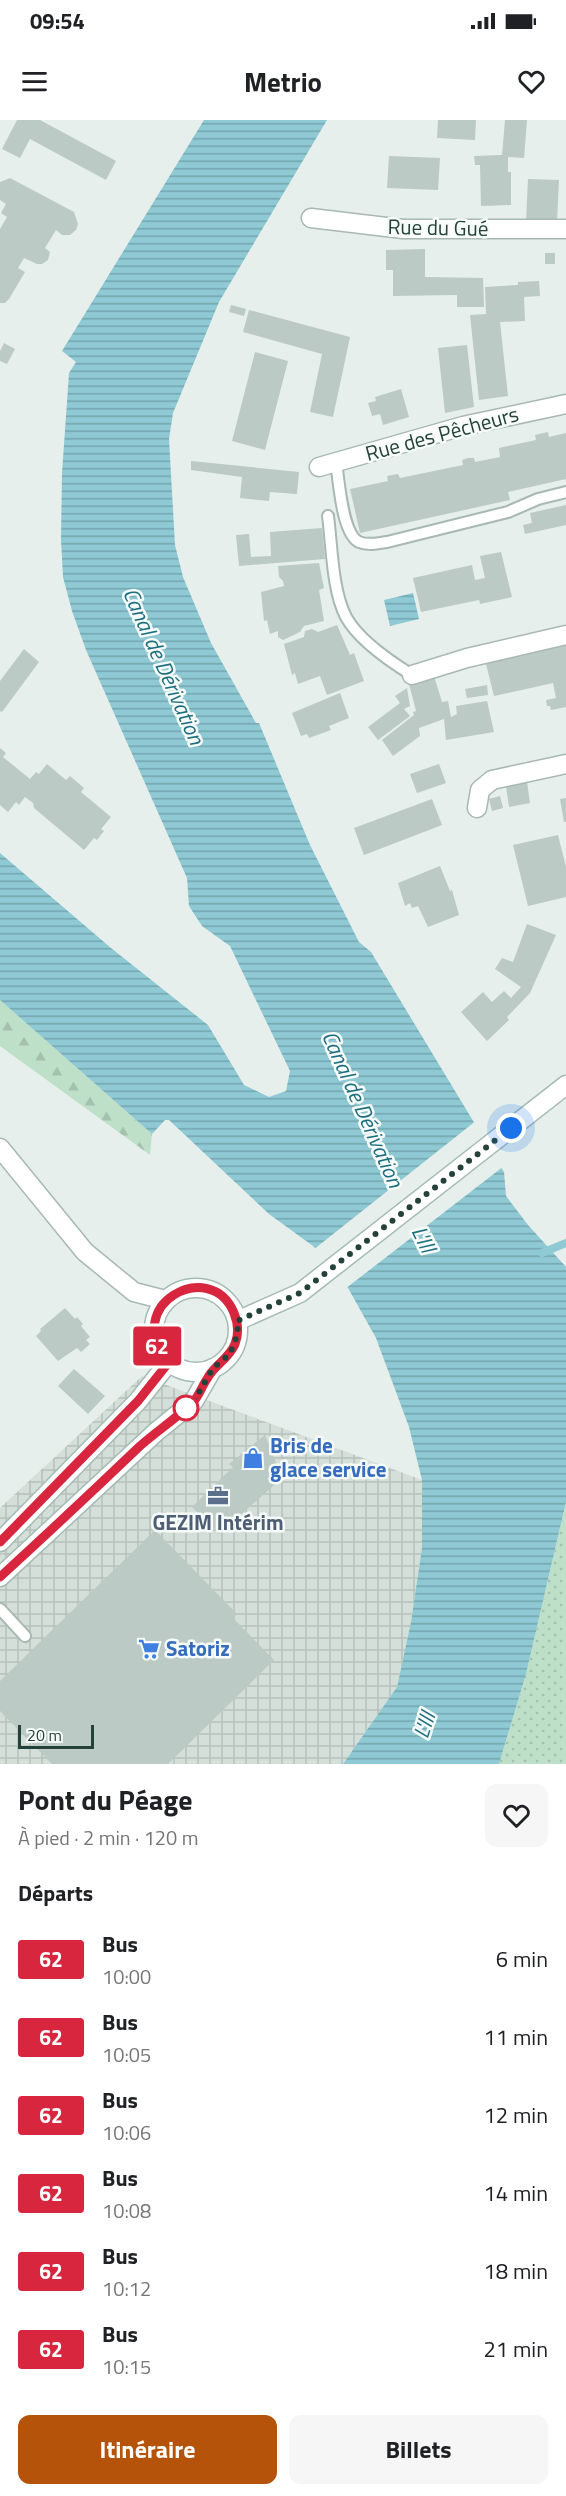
<!DOCTYPE html>
<html lang="fr">
<meta charset="utf-8">
<style>
:root{--surface:#fff;--page:#f6f6f6;--text:#202124;--muted:#757577;--accent:#b45309}
body{margin:0;font-family:"Titillium Web",sans-serif;background:var(--page);color:var(--text);height:100vh;display:flex;flex-direction:column;font-size:22px;white-space:nowrap}
*{box-sizing:border-box;margin:0}
p{font-size:20px;color:var(--muted)}
.icon{flex:none;width:33px;height:33px;fill:none;stroke:currentColor;stroke-width:2;stroke-linecap:round;stroke-linejoin:round}
.map{position:relative;height:1644px;overflow:hidden}
.details{display:flex;flex-direction:column;background:var(--surface);flex:1}
.details>*{flex:none}
.badge{padding:0 12px;border-radius:4px;font-size:21px;line-height:39px}
.scale{position:absolute;left:18px;bottom:15px;width:76px;box-sizing:border-box;padding-left:6px;border:3px solid #24423a;border-top:0;font-size:16px;line-height:21px;white-space:nowrap;color:#24423a;-webkit-text-stroke:4px #f7fbf9;paint-order:stroke}
.you{position:absolute;width:30px;height:30px;margin:-15px;border:4px solid #fff;border-radius:50%;background:#1a73e8;box-shadow:0 0 0 9px #1a73e833}
.map>.badge{position:absolute;translate:-50% -50%;box-shadow:0 0 0 3px #fff}
h2{padding:0 18px;font-size:22px;line-height:54px}
.round{display:grid;place-items:center;flex:none;width:63px;height:63px;border-radius:12px;background:var(--page)}
.overview{display:flex;align-items:center;justify-content:space-between;height:102px;padding:0 18px}
h1{font-size:28px;font-weight:700;line-height:45px}
.cta{display:flex;gap:12px;margin-top:auto;padding:12px 18px}
.cta a{flex:1;height:69px;border-radius:12px;background:var(--accent);color:#fff;font-size:24px;font-weight:700;line-height:69px;text-align:center}
.cta a+a{background:var(--page);color:var(--text)}
ul{padding:0;list-style:none}
li{display:flex;align-items:center;gap:18px;height:78px;padding:0 18px}
li div{flex:1}
li b{display:block;font-size:22px}
li em{font-style:normal}
li .badge{min-width:66px;font-weight:700;text-align:center}
.status{display:flex;justify-content:space-between;align-items:center;height:42px;padding:0 30px;background:var(--surface);direction:ltr}
.status svg{height:16px;fill:currentColor}
header{display:flex;justify-content:space-between;align-items:center;height:78px;padding:0 18px;background:var(--surface);font-size:27px;font-weight:700}
.map>svg:first-child{display:block}
</style>
<div class="status"><b>09:54</b><svg viewBox="0 0 49 12"><path d="M0 12V9h3v3zM5 12V6h3v6zM10 12V3h3v9zM15 12V0h3v12zM26 1h20v11H26zM47 4h2v5h-2z"/></svg></div>
<header><svg class="icon" aria-label="menu" viewBox="0 0 24 24"><path d="M4 6h16M4 12h16M4 18h16"/></svg>Metrio<svg class="icon" aria-label="heart" viewBox="0 0 24 24"><path d="M12 20l-8-8c-3-5 5-10 8-4 3-6 11-1 8 4z"/></svg></header>
<div class="map">
<svg width="566" height="1644" viewBox="0 0 566 1644">
<defs>
<pattern id="industrial-grid" width="8" height="8" patternUnits="userSpaceOnUse" patternTransform="scale(1.5)"><rect width="8" height="8" fill="#d4dfda"/><path d="M0 4h8M4 0v8" fill="none" stroke="#b6c1bc"/></pattern>
<pattern id="forest-firs" width="22" height="20" patternUnits="userSpaceOnUse" patternTransform="scale(1.5)"><rect width="22" height="20" fill="#bfe0c8"/><path d="M5 1l3.5 6h-7zM16 11l3.5 6h-7z" fill="#a4c1ad"/></pattern>
<pattern id="park-dots" width="8" height="8" patternUnits="userSpaceOnUse" patternTransform="scale(1.5)"><rect width="8" height="8" fill="#bfe0c8"/><path d="M2 2h.1M6 6h.1" fill="none" stroke="#a4c1ad" stroke-width="1.8" stroke-linecap="round"/></pattern>
<pattern id="water-rules" width="6" height="5" patternUnits="userSpaceOnUse" patternTransform="scale(1.5)"><rect width="6" height="5" fill="#8ec9d4"/><path d="M0 2.5h6" fill="none" stroke="#74a5ad"/></pattern>
</defs>
<rect width="100%" height="100%" fill="#e6efeb"/>
<path fill="url(#industrial-grid)" d="M142,1256L422,1360V1428L411,1502L397,1567L343,1644H0V1388Z"/>
<path fill="url(#forest-firs)" d="M0,880L152,1014L150,1035L0,926Z"/>
<path fill="url(#park-dots)" d="M566,1382V1644H499L526,1554Z"/>
<path fill="url(#water-rules)" d="M204,0H327L219,182L173,293L169,319L175,425L183,457L211,523L256,603H259L310,725L359,822L371,832L504,1052L506,1076L528,1105L566,1147V1382L526,1554L499,1644H343L397,1567L411,1502L422,1428V1360L409,1307L376,1218L348,1168L313,1126L269,1094L169,1000H165L152,1014L0,880V733L111,828L208,905L244,965L269,977L286,971L290,951L230,826L202,806L189,786L187,758L86,530L72,491L63,457L61,420L62,353L69,253L76,242L62,231Z
M413,473L419,499L390,506L384,480Z"/>
<path fill="#e6efeb" d="M477,1000L504,1046L345,1169L313,1130Z"/>
<g fill="none" stroke-linecap="round" stroke-linejoin="round">
<path stroke="#8ec9d4" stroke-width="8" d="M542,1133L566,1123"/>
</g>
<path fill="#bbcac4" d="M17,0H40L116,41L106,60L30,19L20,38L2,29Z
M438,0H476L475,20L437,18Z
M505,0H527L524,38L508,37V52H511V85L481,86L480,45H475L474,36L502,35Z
M389,36L440,38L438,70L387,68Z
M10,58L74,92L78,104L76,110L70,115H62L56,110L45,128L50,132L48,140L42,144H37L24,138L18,148L25,152L9,179L5,183H0V109L7,97L1,93L6,84L0,80V62Z
M528,59L559,60L557,101H526Z
M425,129V157L483,158L484,187H457V175L393,176V150H386V130Z
M545,133H555V144H545Z
M539,161L540,176L524,177L525,201L500,202L508,276L479,280L470,195L486,194L485,167L518,165V162Z
M231,185L246,189L244,196L229,192Z
M249,190L350,217L333,297L310,292L322,234L243,212Z
M4,223L15,229L7,244L0,241V231Z
M467,225L474,287L445,293L438,228Z
M255,232L288,241L265,330L232,321Z
M401,269L409,297L383,305L380,294L372,296L368,283L376,281L375,277Z
M548,312L549,317L566,313V359L508,372L510,380L360,413L350,369L388,361L387,356L392,355L398,354L400,358L463,345L462,340L468,338H474L475,342L500,337L499,328L536,320L535,315Z
M191,341L299,352L297,374L270,372L269,381L240,378L242,357L191,350Z
M566,385V405L525,414L523,405L532,403L530,393Z
M322,408L325,439L239,446L236,415L249,414L251,437L271,436L270,412Z
M501,432L512,477L480,484L479,480L421,492L413,458L472,445L475,460L485,458L480,436Z
M319,443L324,468L319,470L324,501L304,506L300,512L283,520L278,517V511L270,514L267,500L264,501L261,472L284,466L283,461L279,457L278,446Z
M337,505L350,535L354,533L364,561L327,575L320,556L298,564L295,553L292,555L284,524L304,517L305,511L312,509L318,512Z
M566,521V587L551,590L550,586H547L546,580L556,578L553,563L494,576L485,540Z
M24,529L39,542L2,592L0,591V561Z
M434,556L442,582L448,581L451,597L457,594L456,586L487,581L494,612L446,620L444,599L419,608L420,616L393,636L382,620L414,595L413,592L416,591L409,564Z
M487,565L488,575L467,578L465,569Z
M407,568L410,586L404,589L410,596L378,620L368,607L400,583L395,576Z
M340,573L349,598L329,606L331,610L309,618L307,614L301,616L292,593Z
M0,628L6,633L3,637L30,659L36,652L39,654L47,644L66,660L70,656L84,668L81,672L111,697L101,709L104,711L97,720L94,718L84,730L34,688L33,683L25,677L19,685L16,682L8,692L0,685Z
M439,644L446,663L417,673L410,654Z
M527,662L530,683L509,687L506,666Z
M500,676L503,688L492,691L489,679Z
M566,678V702H564L560,679Z
M432,679L442,705L364,735L354,708Z
M558,715L566,747V777L528,786L513,725Z
M440,746L450,771L452,770L459,795L428,807L418,786L412,788L410,783L405,786L398,763Z
M527,804L556,815L530,873L507,897L509,900L487,921L461,892L483,872L492,882L504,871L511,878L521,867L495,849L502,838L513,842Z
M65,1188L75,1199L77,1197L83,1204L81,1206L90,1217L86,1220L90,1224L81,1232L77,1228L58,1241L36,1216L41,1211L40,1209Z
M74,1249L105,1276L88,1294L58,1266Z
M265,1315L282,1358L219,1414L192,1387L233,1347L229,1344Z
M155,1410L237,1494L233,1498L274,1540L168,1644H52L0,1591V1561Z"/>
<g fill="none" stroke-linecap="round" stroke-linejoin="round">
<defs>
<path id="service" d="M336,342C339,361 342,414 359,422C368,426 378,423 387,422L508,392L538,379L566,372
M328,396C332,426 332,470 346,497C358,519 391,542 412,555
M0,1489L25,1516"/>
<path id="minor" d="M311,98L403,109H566
M319,347L463,306L566,284
M412,555L467,538L566,515
M477,688L480,670L492,660L566,644"/>
<path id="tertiary" d="M0,1028L85,1132L134,1172L165,1180"/>
<path id="secondary" d="M154 1210a42 42 0 1 1 84 0a42 42 0 1 1-84 0Z
M237,1201L300,1173L566,965
M0,1422L138,1281L169,1242
M0,1457L156,1312L194,1281L213,1248"/>
</defs>
<use href="#service" stroke="#a8b8b2" stroke-width="14"/>
<use href="#minor" stroke="#a8b8b2" stroke-width="21"/>
<use href="#tertiary" stroke="#a8b8b2" stroke-width="21"/>
<use href="#secondary" stroke="#a4bbb3" stroke-width="21"/>
<use href="#service" stroke="#fff" stroke-width="10"/>
<use href="#minor" stroke="#fff" stroke-width="18"/>
<use href="#tertiary" stroke="#fff" stroke-width="18"/>
<use href="#secondary" stroke="#fff" stroke-width="18"/>
</g>
<g fill="none" stroke-linecap="round" stroke-linejoin="round">
<defs>
<path id="line" d="M0,1422L138,1281L169,1242C119,1185 211,1136 234,1193C238,1203 239,1214 235,1224C229,1239 214,1245 207,1259C202,1266 199,1276 193,1282C177,1298 157,1311 140,1326C94,1370 47,1414 0,1457"/>
</defs>
<use href="#line" stroke="#fff" stroke-width="14"/>
<use href="#line" stroke="#d7263d" stroke-width="9"/>
<path stroke="#24423a" stroke-width="6" stroke-dasharray="0 10.8" d="M186,1288L194,1281L213,1248L230,1234L238,1213L237,1201L300,1173L511,1008"/>
</g>
<defs>
<symbol id="shop-bare" viewBox="-9 -9 18 18"><path d="M-5-2.5h2.3a2.7 3.5 0 0 1 5.4 0H5L5.5 6h-11ZM-1.5-2.5h3a1.5 2.3 0 0 0-3 0Z" fill="#3f7fe0" stroke="#f7fbf9" stroke-width="2.5" paint-order="stroke"/></symbol>
<symbol id="office-bare" viewBox="-9 -9 18 18"><path d="M-6-3h4V-5.5h4V-3h4V5H-6ZM-1-4.5V-3h2v-1.5ZM-6 0V1H6V0Z" fill="#5c6f8a" stroke="#f7fbf9" stroke-width="2.5" paint-order="stroke"/></symbol>
<symbol id="supermarket-bare" viewBox="-9 -9 18 18"><path d="M-6-5.5h2.5l.6 2H6L4.5 2H-2.5L-4.4-4H-6ZM-1.5 3.2a1.3 1.3 0 1 0 .1 0ZM3 3.2a1.3 1.3 0 1 0 .1 0Z" fill="#3f7fe0" stroke="#f7fbf9" stroke-width="2.5" paint-order="stroke"/></symbol>
</defs>
<g fill-rule="evenodd">
<use href="#shop-bare" x="238" y="1323" width="30" height="30"/>
<use href="#office-bare" x="203" y="1361" width="30" height="30"/>
<use href="#supermarket-bare" x="134" y="1514" width="30" height="30"/>
</g>
<circle fill="#fff" stroke="#d7263d" stroke-width="3" cx="186" cy="1288" r="12"/>
<g text-anchor="middle" stroke-width="5" stroke-linejoin="round" paint-order="stroke">
<g font-size="21" fill="#24423a" stroke="#f7fbf9">
<text transform="translate(438 108) rotate(1)" y="7">Rue du Gué</text>
<text transform="translate(442 314) rotate(-15)" y="7">Rue des Pêcheurs</text>
</g>
<g font-size="21" font-weight="bold" fill="#366cbe" stroke="#f7fbf9" text-anchor="start">
<text x="270" y="1333">Bris de<tspan x="270" dy="24">glace service</tspan></text>
<text x="166" y="1536">Satoriz</text>
</g>
<g font-size="21" font-weight="bold" fill="#4e5e75" stroke="#f7fbf9">
<text x="218" y="1410">GEZIM Intérim</text>
</g>
<g font-size="22" font-style="italic" fill="#1c6f80" stroke="#f7fbf9">
<text transform="translate(164 546) rotate(66)" y="8">Canal de Dérivation</text>
<text transform="translate(363 989) rotate(66)" y="8">Canal de Dérivation</text>
<text transform="translate(424 1119) rotate(64)" y="8">L'Ill</text>
<text transform="translate(424 1605) rotate(-72)" y="8">L'Ill</text>
</g>
</g>
</svg>
<div class="scale">20 m</div>
<div class="you" style="left:511px;top:1008px"></div>
<b class="badge" style="left:157px;top:1226px;background:#d7263d;color:#fff">62</b>
</div>
<section class="details">
<div class="overview"><div><h1>Pont du Péage</h1><p>À pied · 2 min · 120 m</p></div><a class="round"><svg class="icon" aria-label="heart" viewBox="0 0 24 24"><path d="M12 20l-8-8c-3-5 5-10 8-4 3-6 11-1 8 4z"/></svg></a></div>
<h2>Départs</h2>
<ul>
<li><span class="badge" style="background:#d7263d;color:#fff">62</span><div><b>Bus</b><p>10:00</p></div><em>6 min</em></li>
<li><span class="badge" style="background:#d7263d;color:#fff">62</span><div><b>Bus</b><p>10:05</p></div><em>11 min</em></li>
<li><span class="badge" style="background:#d7263d;color:#fff">62</span><div><b>Bus</b><p>10:06</p></div><em>12 min</em></li>
<li><span class="badge" style="background:#d7263d;color:#fff">62</span><div><b>Bus</b><p>10:08</p></div><em>14 min</em></li>
<li><span class="badge" style="background:#d7263d;color:#fff">62</span><div><b>Bus</b><p>10:12</p></div><em>18 min</em></li>
<li><span class="badge" style="background:#d7263d;color:#fff">62</span><div><b>Bus</b><p>10:15</p></div><em>21 min</em></li>
</ul>
<div class="cta"><a>Itinéraire</a><a>Billets</a></div>
</section>
